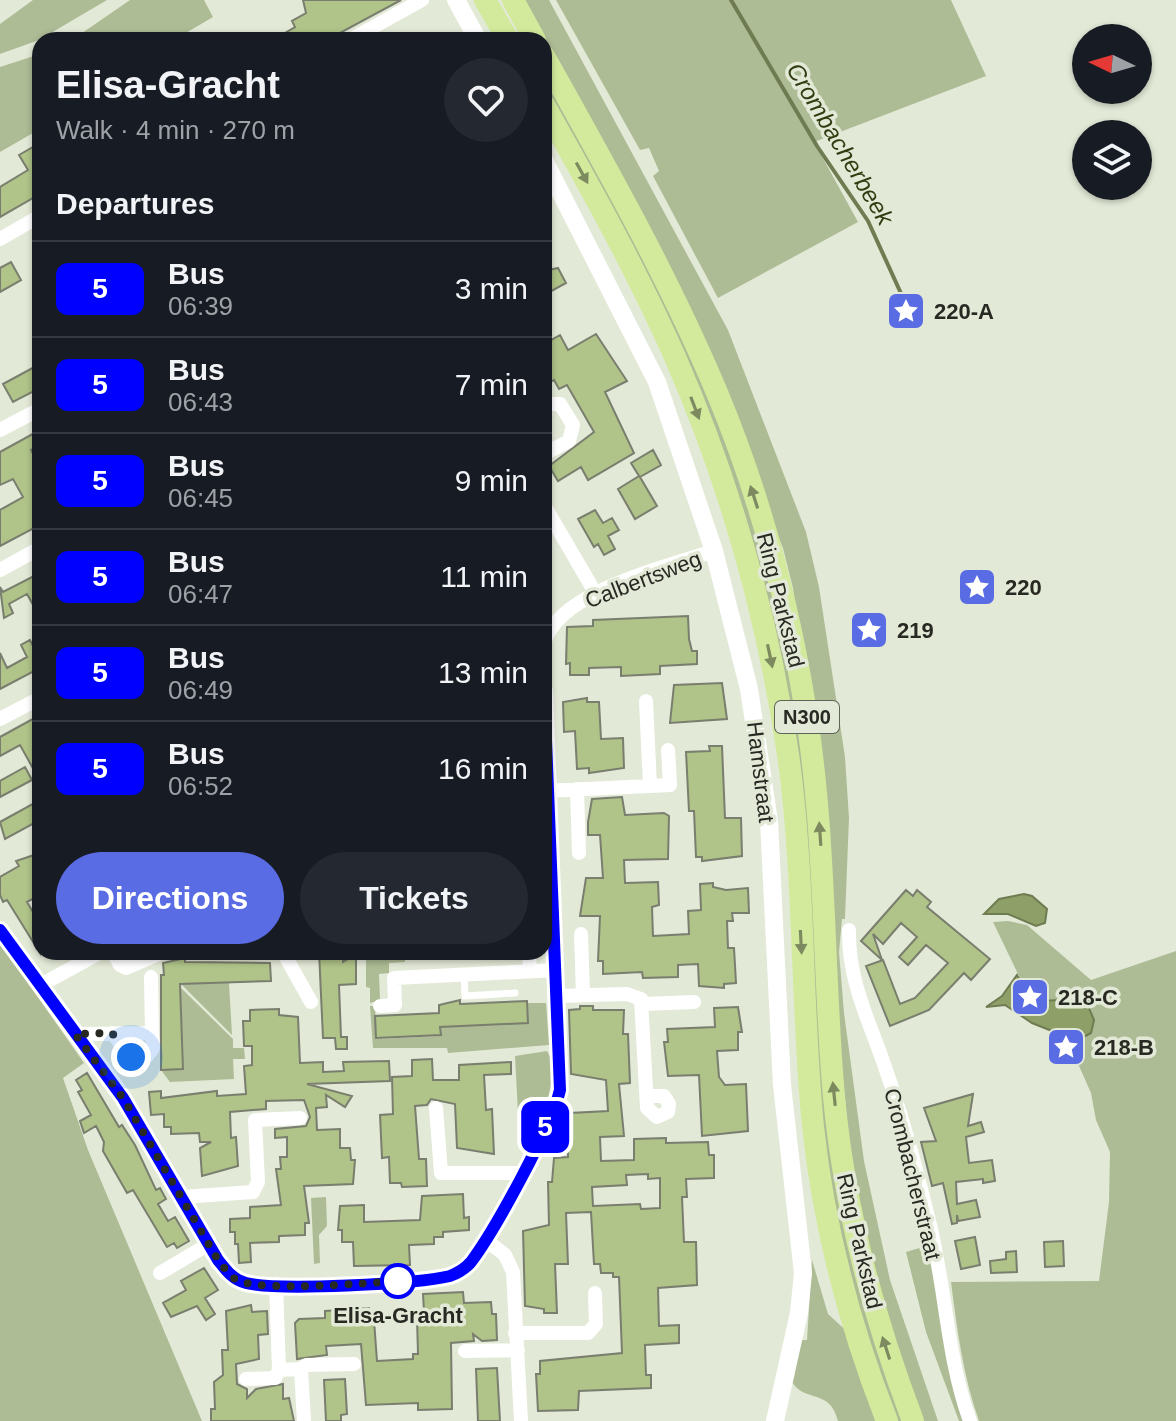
<!DOCTYPE html>
<meta charset="utf-8">
<style>
:root{--surface:#171b24;--page:#242831;--text:#f1f3f6;--muted:#9ea1a6;--line:#363941;--accent:#5a6ce3}
body{margin:0;font-family:Arial,sans-serif;background:var(--page);color:var(--text);height:100vh;display:flex;flex-direction:column;font-size:30px;white-space:nowrap}
*{box-sizing:border-box;margin:0}
p{font-size:26px;color:var(--muted)}
.icon{flex:none;width:44px;height:44px;fill:none;stroke:currentColor;stroke-width:2;stroke-linecap:round;stroke-linejoin:round}
.map{position:relative;flex:1;overflow:hidden}
.sheet{position:absolute;left:32px;top:32px;width:520px;height:928px;display:flex;flex-direction:column;background:var(--surface);border-radius:24px;box-shadow:0 2px 6px #0004}
.sheet>*{flex:none}
.badge{padding:0 16px;border-radius:12px;font-size:28px;line-height:52px}
.needle{width:52px;rotate:275deg}
.fabs{position:absolute;left:1072px;top:24px;display:grid;gap:16px}
.fabs a{display:grid;place-items:center;width:80px;height:80px;border-radius:50%;background:var(--surface);box-shadow:0 2px 6px #0004;font-size:40px}
.you{position:absolute;width:40px;height:40px;margin:-20px;border:6px solid #fff;border-radius:50%;background:#1a73e8;box-shadow:0 0 0 12px #1a73e833}
.map>.badge{position:absolute;translate:-50% -50%;box-shadow:0 0 0 4px #fff}
h2{padding:0 24px;font-size:30px;line-height:72px}
.round{display:grid;place-items:center;flex:none;width:84px;height:84px;border-radius:42px;background:var(--page)}
.summary{display:flex;align-items:center;justify-content:space-between;height:136px;padding:0 24px}
h1{font-size:38px;font-weight:700;line-height:60px}
.primary-button{display:flex;gap:16px;margin-top:auto;padding:16px 24px}
.primary-button a{flex:1;height:92px;border-radius:48px;background:var(--accent);color:#fff;font-size:32px;font-weight:700;line-height:92px;text-align:center}
.primary-button a+a{background:var(--page);color:var(--text)}
ul{padding:0;list-style:none}
li{display:flex;align-items:center;gap:24px;height:96px;padding:0 24px;border-top:2px solid var(--line)}
li div{flex:1}
li b{display:block;font-size:30px}
li em{font-style:normal}
li .badge{min-width:88px;font-weight:700;text-align:center}
.map>svg:first-child{display:block}
</style>
<div class="map">
<svg width="1176" height="1421" viewBox="0 0 1176 1421">
<rect width="100%" height="100%" fill="#e3e9d7"/>
<path fill="#aebc95" d="M33,0H107L39,40L0,54V24Z
M130,0H204L213,17L174,40H72Z
M521,0H549L728,330L806,532L819,587L845,757L849,818L844,943L845,919H842L839,952L844,1013L864,1161L890,1280L938,1421H922L899,1359L854,1190L800,642L793,588L783,548L637,213Z
M556,0H951L986,76L814,142L858,222L718,298L653,176L659,171L649,148L640,150Z
M40,54V129L0,152V67Z
M544,68L594,159L699,371L753,516L792,673L805,772L827,1095L908,1421H896L865,1331L827,1177L810,971L749,547L592,181L544,91Z
M1008,921L1027,925L1091,980L1176,951V1421H979C963,1376 957,1329 951,1282L1099,1281L1109,1202L1110,1152L1096,1120L1091,1093L1075,1057L1057,1034L1080,1039L1094,1020L1088,1006C1062,995 1053,1005 1030,999L993,922Z
M0,943L84,1063L63,1078L88,1150L202,1421H0Z
M366,952H405V962L389,963V973L379,974L380,1000L370,1003V988L366,987Z
M229,983L232,1035L181,984Z
M180,987L233,1039V1048H244L245,1059H233L234,1079L170,1082L161,1070L183,1069Z
M528,1003H546L549,1045L448,1053L447,1048H373L370,1006H375L377,1039L441,1036V1027L528,1023Z
M547,1051C562,1072 539,1139 520,1151L515,1056Z
M326,1197L327,1226L319,1235L320,1263L314,1264L311,1198Z
M926,1246L930,1249L965,1421H959L926,1332L906,1252Z
M812,1260L828,1314L851,1335L880,1421H838C830,1387 803,1404 791,1380L799,1340H807Z"/>
<path fill="#8ea067" stroke="#6f7c52" stroke-width="2" d="M1024,894L1032,896L1047,909L1045,923L1036,926L1008,914H984L999,899Z
M1017,975L1030,999C1051,1005 1069,993 1088,1006L1094,1020L1091,1033L1080,1039L1067,1037L1032,1023L1005,1005L986,1007L1002,996Z"/>
<g fill="none" stroke-linecap="round" stroke-linejoin="round">
<path stroke="#6f7c52" stroke-width="4" d="M731,0L817,146L868,221L909,311"/>
</g>
<path fill="#b0c388" stroke="#797e6e" stroke-width="2" fill-rule="evenodd" d="M303,0H401L327,40H273L295,27L292,21L306,13Z
M40,143V194L0,217V187L28,170L19,155Z
M11,262L21,280L0,292V268Z
M558,268L566,283L544,295V271Z
M544,326L551,340L560,335L568,350L596,334L627,381L605,392L634,453L588,480L581,467L558,481L549,466L594,432L567,385L559,389L554,380L544,386Z
M40,364V388L13,402L3,384Z
M40,430V445L31,450L40,467V525L0,546V510L23,497L13,479L0,485V452Z
M653,450L661,465L640,477L657,506L635,519L618,489L639,476L631,463Z
M595,510L603,523L612,518L619,530L608,536L615,549L604,555L598,544L594,547L578,519Z
M40,573V598L32,603L27,594L9,604L13,613L4,618L0,587L3,592Z
M688,616L689,639L692,651H697V664L660,666V674L621,676V667L589,668V675H570V663L566,664L567,627L593,626V620Z
M30,640L36,652L40,650V668L0,689V653L7,668L27,657L21,645Z
M722,683L727,719L670,723L674,685Z
M587,698V702H599L601,739L623,738L624,768L589,773V768L577,769L575,731L564,732L563,702Z
M40,715V781L20,745L0,756V737Z
M709,746H722L725,818H741L742,856L702,861V857H696L694,811H689L686,752L710,751Z
M25,767L32,780L0,797V781Z
M622,797L625,815L664,813L669,816L668,859L624,860L625,883L658,882L659,905L652,907L653,936L689,934L688,911L701,910L700,884L713,883V887L726,890L748,888L749,913H732L733,921H727L728,948H734L736,983L724,984V988L699,986L698,964L678,965V977L643,978L642,972L603,974V961H598L600,916H580L586,878H603L600,835H588V822L592,799Z
M40,800V820L5,839L0,822Z
M40,853V895L27,902L40,924V953L7,900L3,902L0,895V877L19,866L16,861Z
M906,890L913,896L917,890L931,902L927,907L990,959L971,980L964,973L929,1010L890,1026L866,966L883,960L900,1004L915,998L948,963L926,945L908,965L899,957L917,937L901,923L883,944L873,934L882,960L861,941Z
M319,952H343V962L356,954V984L339,985L341,1037H347V1049H336L335,1038H323Z
M185,958V962L270,963L271,981L180,984L183,1069L161,1070V975H164L163,963Z
M460,1000V1004L527,1001L528,1023L440,1027L441,1035L376,1038L375,1016L439,1013V1005Z
M580,1006H593V1010H624L623,1034H628L630,1083L619,1084L624,1136L600,1137L601,1161L634,1160V1139L666,1138V1143L708,1142L709,1155H714V1178L686,1179L687,1197H682L684,1242H696L697,1285L658,1288L659,1326L679,1325V1343L645,1345L646,1375H651V1388L579,1391L578,1410L538,1411L536,1374H540V1361L622,1353L619,1277H613V1273H601L600,1264H594L591,1212L566,1213L568,1264H555L557,1313H544V1309L525,1306L523,1231L549,1225L548,1182H552L554,1158L568,1157L567,1125H571L570,1113L608,1111L606,1080L571,1074L569,1010L580,1009ZM648,1174V1179L660,1178V1208L641,1209L640,1204L593,1206L592,1187L627,1185L626,1175Z
M738,1007L742,1032H738V1050L717,1051L719,1077L725,1085L746,1084L748,1131L702,1136L699,1075L668,1076L664,1042H668L667,1029L715,1027L714,1008Z
M279,1009V1015L298,1017L300,1063L323,1062V1072L344,1071L343,1062L389,1061L390,1081L307,1084L352,1096L345,1107L326,1095L327,1107L316,1108L317,1130L340,1129V1148H350L351,1160H355L353,1184L304,1186L309,1223H305V1235L279,1236V1242L250,1243L251,1262L239,1263L238,1244H235V1232H230V1219L250,1218V1207L281,1205L276,1169H281L280,1157H287V1137L275,1138V1129L306,1126L310,1117L304,1100L266,1101V1109L230,1112L231,1138L236,1137L238,1166L202,1176L200,1148L211,1142H200L199,1133L171,1134V1127H164V1114L151,1115L149,1092L161,1091V1098L217,1091V1096L246,1094L244,1066L252,1065V1046H244L243,1021H250V1010Z
M432,1059L433,1080H459V1065L511,1062V1074L484,1075L486,1110L492,1109L494,1154L457,1148L455,1104L431,1099L427,1105L415,1106L419,1159H426L427,1186L402,1187L401,1183H390L389,1157L382,1158L380,1115L393,1114L392,1077L412,1076V1060Z
M87,1073L119,1127L122,1125L135,1145L156,1190L160,1188L166,1199L158,1204L168,1221L175,1217L189,1241L177,1248L174,1243L167,1247L133,1190L127,1193L103,1151L104,1142L96,1126L84,1133L80,1121L91,1115L78,1092L82,1090L76,1080Z
M973,1094L968,1126L981,1122L984,1132L966,1137L969,1163L992,1160L995,1181L983,1183V1179L956,1182L957,1204L976,1200L980,1217L958,1221L957,1215V1223L952,1224L943,1183L932,1186L921,1142L936,1141L924,1108Z
M463,1194L464,1218L469,1217V1230L443,1232V1237H434V1244L409,1245L410,1265L354,1266L353,1242H342V1230H338L340,1206L364,1205V1222L420,1220L422,1196Z
M975,1237L980,1265L961,1269L955,1241Z
M1063,1241L1064,1266L1045,1267L1044,1242Z
M1016,1251L1017,1272L991,1273L990,1261L1006,1259V1252Z
M204,1268L218,1290L205,1298L215,1314L206,1320L197,1306L171,1317L163,1303L186,1290L181,1281Z
M463,1292L464,1303L491,1302L492,1314H496L497,1340L482,1341L473,1334L474,1341L451,1343L452,1409L418,1410V1403L366,1405L361,1344L326,1346L327,1355L297,1359L295,1323L299,1319L325,1318V1311L369,1308L370,1321L374,1320L377,1361L413,1359V1354H418L417,1318L424,1312L423,1294Z
M251,1305L252,1312L267,1311L268,1334L258,1335L259,1359L236,1364L237,1384L247,1389V1398L256,1389L283,1384V1399L289,1398L294,1421H211V1409H215L214,1382L223,1375L222,1350H228L226,1311Z
M497,1368L500,1421H478L476,1369Z
M345,1379L347,1414L341,1415V1421H326L324,1380Z"/>
<g fill="none" stroke-linecap="round" stroke-linejoin="round">
<path stroke="#fff" stroke-width="7" d="M464,974L465,996L515,993"/>
<path stroke="#fff" stroke-width="14" d="M350,40L422,0
M0,239L40,216
M544,404H560L573,425L569,441L544,454
M0,430L40,409
M544,505L596,594
M0,570L40,548
M544,644C557,592 667,566 714,551
M0,719L40,698
M650,786L670,785L668,750
M577,789L579,853
M544,791L650,786L646,701
M0,930L123,1098L218,1260C226,1270 233,1280 246,1283C276,1291 418,1284 450,1276C458,1273 465,1269 471,1262C495,1229 551,1128 560,1090L544,688
M849,930C848,982 870,1022 886,1070C903,1118 916,1168 928,1217C946,1285 946,1355 970,1421
M581,934L583,995
M113,952L120,965L126,968L163,952
M195,952L268,953
M283,952L311,1002
M529,952L530,971
M39,986L101,952
M557,996L627,994L641,999L647,1108L657,1117L668,1112L669,1104L664,1096H647
M643,1004L694,1002
M380,1006L395,1005L394,978L556,970
M112,1033L131,1057L147,1056L153,1048L152,1033
M75,1034L152,1033L151,977
M436,1108L441,1173H521
M182,1197L253,1192L258,1182L255,1120L300,1118
M485,1239L505,1255L513,1272L521,1421
M160,1273L209,1244
M276,1284L279,1370
M515,1333H588L596,1324L595,1293
M465,1351L518,1350
M301,1369L304,1421
M246,1379L275,1378L279,1370L301,1369L306,1365L354,1364"/>
<path stroke="#fff" stroke-width="18" d="M456,0L478,40
M544,160L657,382L714,551L749,689L769,821L782,1085L803,1273L799,1313L775,1421"/>
<path stroke="#d3ea9c" stroke-width="22" d="M485,0L508,40
M513,0L535,40
M544,56C606,167 669,278 718,395C759,494 788,601 805,706C825,827 823,950 832,1072C840,1193 870,1308 913,1421
M544,105C590,187 637,271 675,357C731,485 769,623 789,761C805,882 801,1005 813,1127C824,1227 850,1327 887,1421"/>
</g>
<defs><path id="oneway-solid" d="M-6-.8H1V-3.2L6.5 0L1 3.2V.8H-6Z" transform="scale(2)"/></defs>
<g fill="#7d8a5f">
<use href="#oneway-solid" transform="translate(582 173) rotate(61)"/>
<use href="#oneway-solid" transform="translate(695 408) rotate(69)"/>
<use href="#oneway-solid" transform="translate(754 497) rotate(-108)"/>
<use href="#oneway-solid" transform="translate(770 656) rotate(78)"/>
<use href="#oneway-solid" transform="translate(820 834) rotate(-94)"/>
<use href="#oneway-solid" transform="translate(801 942) rotate(87)"/>
<use href="#oneway-solid" transform="translate(834 1094) rotate(-96)"/>
<use href="#oneway-solid" transform="translate(886 1348) rotate(-108)"/>
</g>
<g fill="none" stroke-linecap="round" stroke-linejoin="round">
<defs>
<path id="line" d="M0,930L123,1098L218,1260C226,1270 233,1280 246,1283C277,1291 417,1284 450,1276C458,1273 465,1269 471,1262C495,1230 551,1128 560,1090L544,690"/>
</defs>
<use href="#line" stroke="#fff" stroke-width="18"/>
<use href="#line" stroke="#00f" stroke-width="12"/>
<path stroke="#272922" stroke-width="8" stroke-dasharray="0 14.4" d="M131,1057L112,1033L75,1034L123,1098L218,1260C223,1266 228,1274 235,1279C258,1293 366,1283 398,1281"/>
</g>
<defs>
<symbol id="sight-square" viewBox="-11 -11 22 22"><rect x="-9" y="-9" width="18" height="18" rx="4" fill="#5a6ce3" stroke="#e3e9d7"/><path d="M0-6L1.8-2.2L6-1.7L2.9 1.2L3.7 5.4L0 3.3L-3.7 5.4L-2.9 1.2L-6-1.7L-1.8-2.2Z" fill="#fff"/></symbol>
</defs>
<g fill-rule="evenodd">
<use href="#sight-square" x="884" y="289" width="44" height="44"/>
<use href="#sight-square" x="955" y="565" width="44" height="44"/>
<use href="#sight-square" x="847" y="608" width="44" height="44"/>
<use href="#sight-square" x="1008" y="975" width="44" height="44"/>
<use href="#sight-square" x="1044" y="1025" width="44" height="44"/>
</g>
<circle fill="#fff" stroke="#00f" stroke-width="4" cx="398" cy="1281" r="16"/>
<g text-anchor="middle" stroke-width="7" stroke-linejoin="round" paint-order="stroke">
<rect fill="#e3e9d7" stroke="#5f6358" stroke-width="2" x="775" y="701" width="64" height="32" rx="6"/>
<g font-size="20" font-weight="bold" fill="#272922">
<text x="807" y="724">N300</text>
</g>
<g font-size="22" font-weight="bold" fill="#272922" stroke="#e3e9d7" text-anchor="start">
<text x="934" y="319">220-A</text>
<text x="1005" y="595">220</text>
<text x="897" y="638">219</text>
<text x="1058" y="1005">218-C</text>
<text x="1094" y="1055">218-B</text>
</g>
<g font-size="22" fill="#272922" stroke="#e3e9d7">
<text transform="translate(643 579) rotate(-21)" y="8">Calbertsweg</text>
<text transform="translate(781 600) rotate(76)" y="8">Ring Parkstad</text>
<text transform="translate(761 772) rotate(83)" y="8">Hamstraat</text>
<text transform="translate(913 1174) rotate(76)" y="8">Crombacherstraat</text>
<text transform="translate(860 1241) rotate(77)" y="8">Ring Parkstad</text>
</g>
<g font-size="22" font-weight="bold" fill="#272922" stroke="#e3e9d7">
<text x="398" y="1323">Elisa-Gracht</text>
</g>
<g font-size="24" font-style="italic" fill="#313d11" stroke="#e3e9d7">
<text transform="translate(840 144) rotate(59)" y="8">Crombacherbeek</text>
</g>
</g>
</svg>
<div class="fabs">
<a><svg class="needle" viewBox="-14 -14 28 28"><path d="M0-13l5 13h-10z" fill="#e53935"/><path d="M0 13l5-13h-10z" fill="#9ea1a6"/></svg></a>
<a><svg class="icon" aria-label="layers" viewBox="0 0 24 24"><path d="M12 4l9 5-9 5-9-5zM3 14l9 5 9-5"/></svg></a>
</div>
<div class="you" style="left:131px;top:1057px"></div>
<b class="badge" style="left:545px;top:1127px;background:#00f;color:#fff">5</b>
<section class="sheet">
<div class="summary"><div><h1>Elisa-Gracht</h1><p>Walk · 4 min · 270 m</p></div><a class="round"><svg class="icon" aria-label="heart" viewBox="0 0 24 24"><path d="M12 20l-8-8c-3-5 5-10 8-4 3-6 11-1 8 4z"/></svg></a></div>
<h2>Departures</h2>
<ul>
<li><span class="badge" style="background:#00f;color:#fff">5</span><div><b>Bus</b><p>06:39</p></div><em>3 min</em></li>
<li><span class="badge" style="background:#00f;color:#fff">5</span><div><b>Bus</b><p>06:43</p></div><em>7 min</em></li>
<li><span class="badge" style="background:#00f;color:#fff">5</span><div><b>Bus</b><p>06:45</p></div><em>9 min</em></li>
<li><span class="badge" style="background:#00f;color:#fff">5</span><div><b>Bus</b><p>06:47</p></div><em>11 min</em></li>
<li><span class="badge" style="background:#00f;color:#fff">5</span><div><b>Bus</b><p>06:49</p></div><em>13 min</em></li>
<li><span class="badge" style="background:#00f;color:#fff">5</span><div><b>Bus</b><p>06:52</p></div><em>16 min</em></li>
</ul>
<div class="primary-button"><a>Directions</a><a>Tickets</a></div>
</section>
</div>
